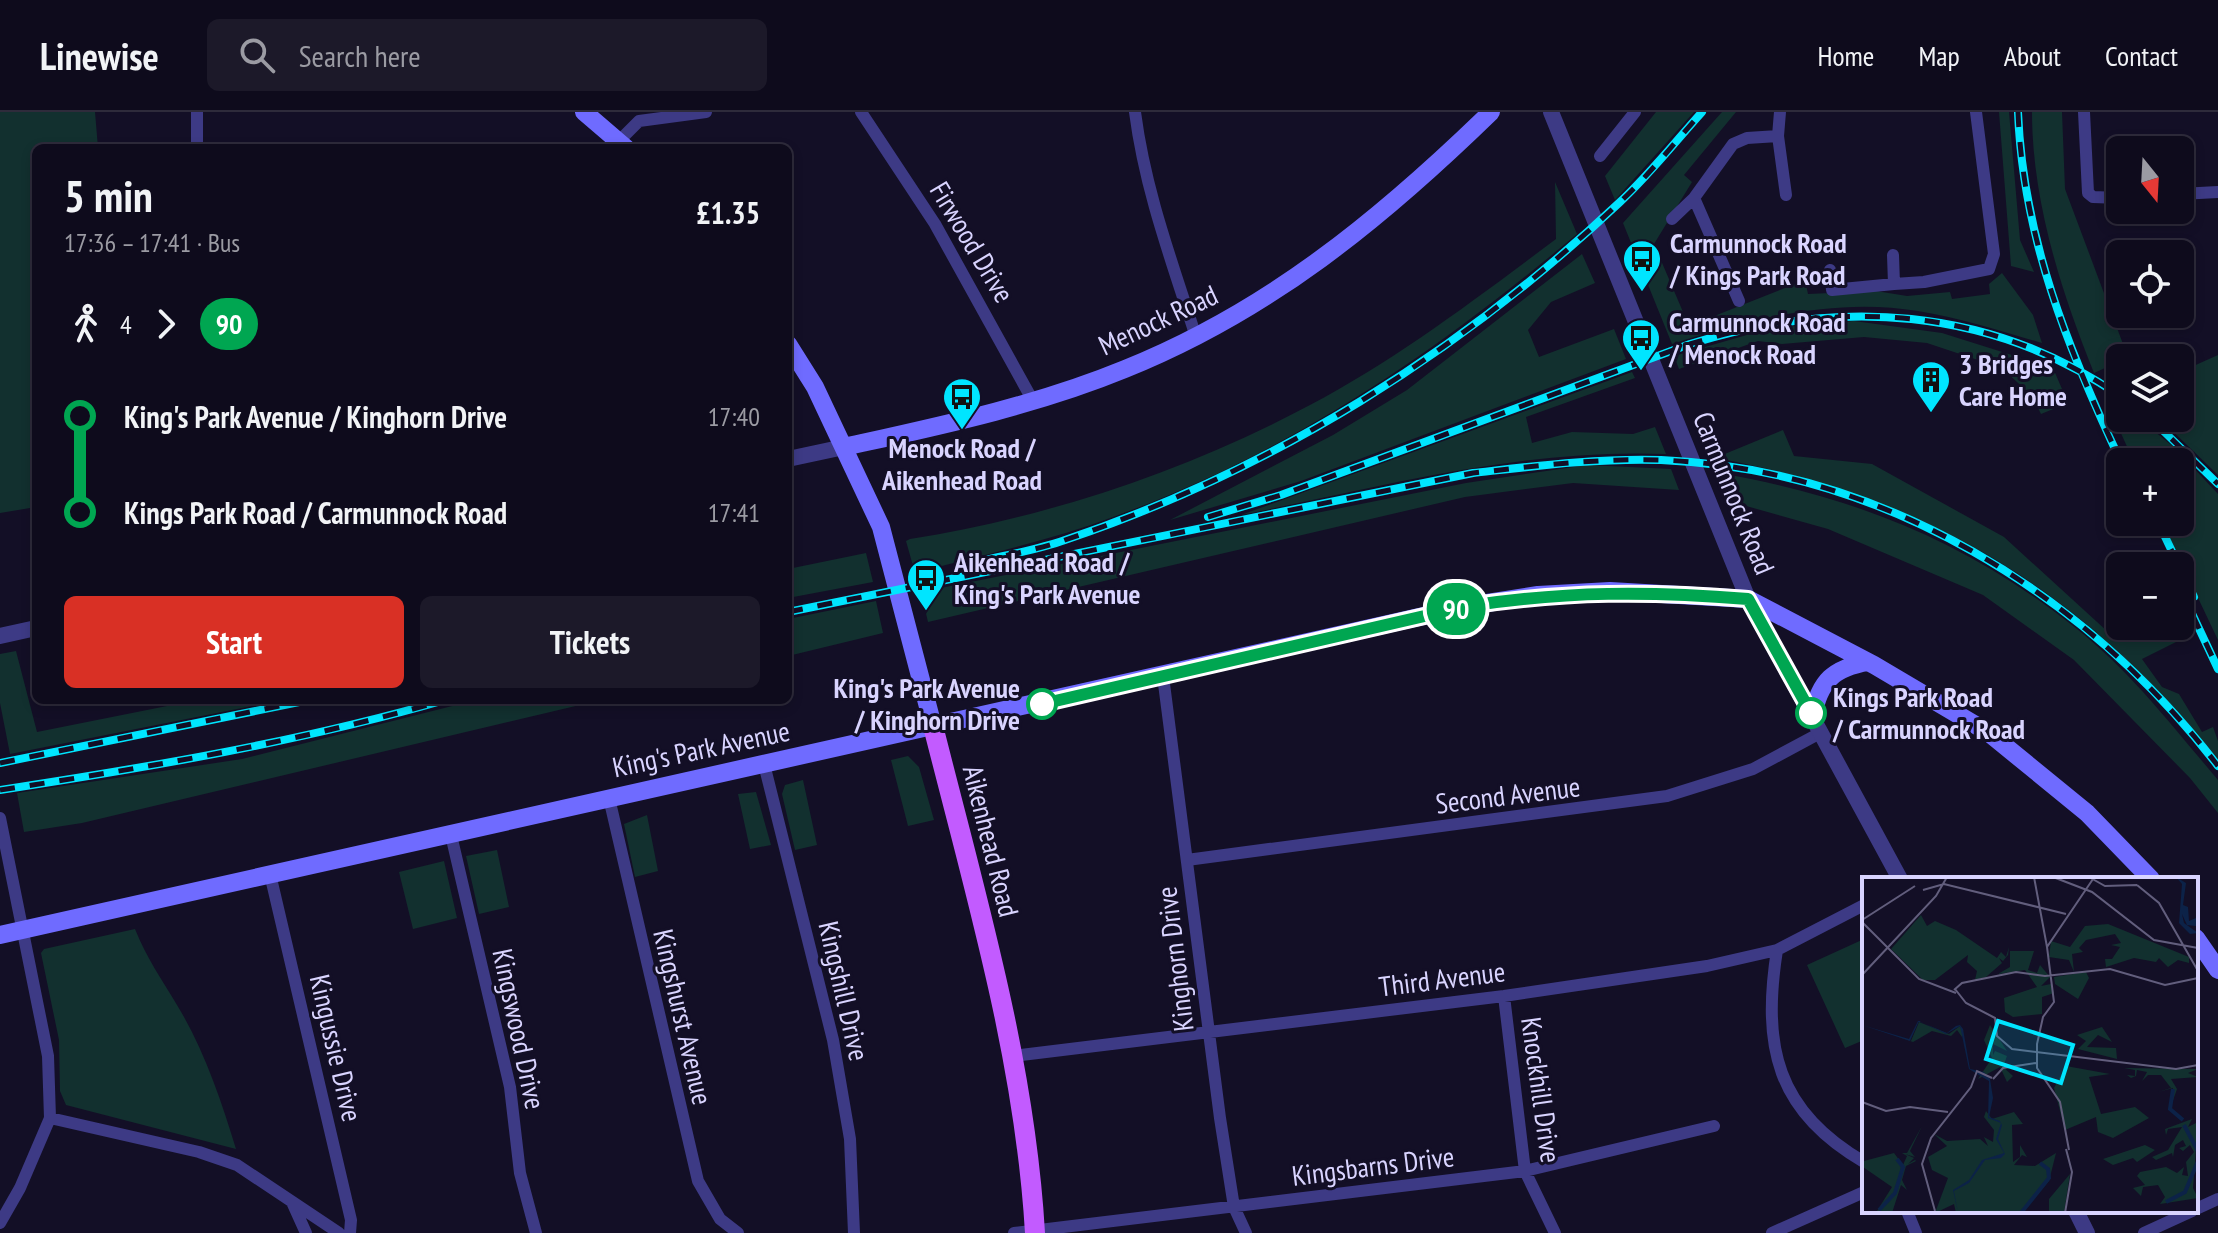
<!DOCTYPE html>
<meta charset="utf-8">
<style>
:root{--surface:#0e0b1c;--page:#1c1929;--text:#f1f3f6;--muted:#9b9ba3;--line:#2e2b3b;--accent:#d93025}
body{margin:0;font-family:"PT Sans Narrow",sans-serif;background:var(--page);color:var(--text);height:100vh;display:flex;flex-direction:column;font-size:30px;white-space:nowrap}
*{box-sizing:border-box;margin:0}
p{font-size:26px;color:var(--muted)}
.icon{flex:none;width:44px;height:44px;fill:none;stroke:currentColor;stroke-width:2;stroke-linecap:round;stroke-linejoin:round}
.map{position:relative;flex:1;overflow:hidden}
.panel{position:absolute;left:32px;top:32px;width:760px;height:560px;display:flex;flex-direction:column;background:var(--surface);border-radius:12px;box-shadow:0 4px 12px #0003,0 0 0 2px var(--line)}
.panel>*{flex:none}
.badge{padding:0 16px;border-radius:26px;font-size:28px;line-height:52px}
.needle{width:52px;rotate:162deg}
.controls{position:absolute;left:2106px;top:24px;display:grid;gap:16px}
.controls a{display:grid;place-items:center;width:88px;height:88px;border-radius:12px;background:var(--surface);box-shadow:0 4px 12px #0003,0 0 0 2px var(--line);font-size:40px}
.map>.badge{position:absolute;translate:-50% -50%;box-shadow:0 0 0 4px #fff}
.legs{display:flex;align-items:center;gap:12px;height:88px;padding:0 32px;font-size:26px}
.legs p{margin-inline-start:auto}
.summary{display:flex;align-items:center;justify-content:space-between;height:136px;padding:0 32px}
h1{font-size:44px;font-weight:800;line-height:60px}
.button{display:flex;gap:16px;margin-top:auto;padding:16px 32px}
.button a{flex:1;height:92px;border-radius:12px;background:var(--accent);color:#fff;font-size:32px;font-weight:800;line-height:92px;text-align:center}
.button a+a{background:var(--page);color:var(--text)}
ul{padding:0 32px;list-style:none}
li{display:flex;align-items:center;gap:28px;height:96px;font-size:30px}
li i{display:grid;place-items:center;width:12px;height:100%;margin:0 10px;background:currentColor}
li i::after{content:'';width:20px;height:20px;margin:-10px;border:6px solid;border-radius:50%;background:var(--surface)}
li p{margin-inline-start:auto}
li:first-child i{background:linear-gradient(#0000 50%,currentColor 0)}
li:last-child i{background:linear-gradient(currentColor 50%,#0000 0)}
header{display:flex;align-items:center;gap:48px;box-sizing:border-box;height:112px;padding:0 40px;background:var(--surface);border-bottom:2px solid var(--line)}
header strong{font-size:38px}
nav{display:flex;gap:44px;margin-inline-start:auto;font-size:28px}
.search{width:560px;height:72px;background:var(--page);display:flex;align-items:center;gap:20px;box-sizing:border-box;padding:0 28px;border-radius:12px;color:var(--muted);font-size:30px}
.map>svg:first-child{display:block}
</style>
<header>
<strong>Linewise</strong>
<div class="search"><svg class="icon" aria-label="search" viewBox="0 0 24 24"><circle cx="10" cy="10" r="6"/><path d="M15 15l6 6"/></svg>Search here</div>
<nav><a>Home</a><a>Map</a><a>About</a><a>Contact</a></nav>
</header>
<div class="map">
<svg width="2218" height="1121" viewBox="0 0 2218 1121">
<rect width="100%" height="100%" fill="#130f26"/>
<path fill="#12302f" d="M0,0H95L98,36H36V395L0,401Z
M1656,0H1694L1615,88L1605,64Z
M1722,0H1736L1684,63L1692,70L1654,132L1689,214L1805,168L1808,182L1876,179L1907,184L1950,180L1952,187L1990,182L1989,172L2002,161L2033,203L2042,231C2001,219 1960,206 1918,199C1835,185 1751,207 1672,232L1623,111Z
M1999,0H2009L2020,128L2034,160L2011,154Z
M2032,0H2062L2065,77L2123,232L2135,246H2120V270L2105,256L2094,261C2061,179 2032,89 2032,0Z
M1555,70L1577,122C1433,243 1291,340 1113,405C1049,429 981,443 915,461L906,429L910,427C1049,405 1186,359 1310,293C1397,247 1477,186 1556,127Z
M1582,142L1595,171L1551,190L1528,218L1539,245L1614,217L1626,247L1301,369L1170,408L1333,323L1407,278Z
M1854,209L1942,221L2053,256L2068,291L2041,302L2032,284L2002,256L1927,231L1864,225L1782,232L1758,229L1679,257L1674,244L1771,216Z
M2218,243V363L2159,306H2180V260Z
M1632,260L1635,266L1526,305L1532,331L1572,320L1633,322L1655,315L1666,342C1522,336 1381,375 1241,403Z
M2105,286L2120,295V306H2138L2175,336L2218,382V528L2162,410H2180V350H2134Z
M1783,318L1794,344L1872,352L2004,425L2108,520L2120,513L2176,514L2182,527L2142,547L2162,575L2179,582L2202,620L2213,615L2218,629V648C2084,479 1927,384 1715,346Z
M1587,353L1671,357L1679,378L1573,371L1465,385L928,510L921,480L1466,371Z
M1724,362C1857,385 1971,432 2077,517C2130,559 2174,616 2218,668V701L2190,666L2074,548L1983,483L1828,417L1732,390Z
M866,441L873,470L788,486V457Z
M876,489L883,521L788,544V507Z
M16,539L37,620L197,588H282L10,642L0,591V542Z
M476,588H601L82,711L24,720L17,681L242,647Z
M908,644L919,655L934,708L908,714L891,648Z
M803,668L817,733L795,738L782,682L785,673Z
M756,680L771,733L750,737L738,682Z
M647,703L658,759L635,765L624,712Z
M497,738L509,795L479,802L466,744Z
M444,749L457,806L413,817L399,760Z
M135,817C147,847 161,866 177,893C204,937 221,988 236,1037L66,993L60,979L59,928L41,841L44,837Z
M1864,827V928L1845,936L1807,853Z"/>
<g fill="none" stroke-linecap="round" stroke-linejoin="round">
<path stroke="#3d3a85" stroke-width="12" d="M197,0V36
M861,0L935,112L1033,289
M1135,0C1145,78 1172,150 1196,225
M1780,0L1778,24L1786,83
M2084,0L2088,81L2093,85L2120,86
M619,29L639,9L706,0
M1600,44L1635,0
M2180,82L2218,80
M1694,86L1739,189
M1672,107L1694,86L1733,32L1747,26L1778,24
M1893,143L1894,172L1924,170L1989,157L1994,142L1976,0
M1830,158L1832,178L1894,172
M1163,564L1220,1006L1234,1095L1246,1121
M764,652L833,928L850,1027L854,1121
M609,686L698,1069L720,1107L738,1121
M0,706L48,944L50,1006L20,1076L0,1111
M451,723L510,975L520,1061L536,1121
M1187,748L1667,684L1753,657L1822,620
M270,762L351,1108L350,1121
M1777,838C1762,934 1776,999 1864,1050
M1504,884L1525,1059L1555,1121
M1013,944L1504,884L1707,854L1777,838L1864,793
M50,1006L199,1040L237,1053L339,1121
M292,1090L306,1121
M2196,1097L2218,1087
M1907,1099L1916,1121
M1014,1121L1525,1059L1714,1014
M1772,1121L1864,1080
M2144,1121L2192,1099"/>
<path stroke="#3d3a85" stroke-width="16" d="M1551,0L1748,487L1900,767
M788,347L844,335
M0,524L36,516
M2076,1099L2087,1121"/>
<path stroke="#6f6bff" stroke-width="18" d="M584,0L626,36
M788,232L815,275L881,415L933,614
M844,335C939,314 1035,294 1125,257C1269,199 1381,107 1491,0
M1813,604C1819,569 1834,556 1868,550
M0,823L1468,494L1538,483L1610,479L1748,487L1874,553L1989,621L2087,701L2151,767
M2196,826L2218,858"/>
<path stroke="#c25bff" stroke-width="20" d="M933,614C975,781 1025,948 1035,1121"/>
<defs>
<path id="rail" d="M2018,0C2023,126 2068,237 2121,350
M2150,306L2218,372
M1208,405L1281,383L1690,232C1838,186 1989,194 2120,284
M2158,410L2179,454
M977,450C1006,443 1037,438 1065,428C1273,358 1461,240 1620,90C1650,62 1675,30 1702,0
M2180,456L2194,485
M2180,476L2218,557
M788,500L1473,361C1536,354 1598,346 1661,348C1883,357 2085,481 2218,654
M0,651L309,588
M0,678C150,655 299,630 445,588"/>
</defs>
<use href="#rail" stroke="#00e5ff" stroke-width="8"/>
<use href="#rail" stroke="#130f26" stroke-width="5" stroke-dasharray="15" stroke-linecap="butt"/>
</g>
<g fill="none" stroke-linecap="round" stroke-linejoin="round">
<defs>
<path id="line-1" d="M1042,592L1468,494C1567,479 1649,479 1748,487L1811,601"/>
</defs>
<use href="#line-1" stroke="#fff" stroke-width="18"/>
<use href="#line-1" stroke="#00a651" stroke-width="12"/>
</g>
<defs>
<symbol id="bus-pin" viewBox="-11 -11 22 30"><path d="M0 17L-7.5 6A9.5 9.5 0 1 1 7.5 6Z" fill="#00e5ff" stroke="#130f26"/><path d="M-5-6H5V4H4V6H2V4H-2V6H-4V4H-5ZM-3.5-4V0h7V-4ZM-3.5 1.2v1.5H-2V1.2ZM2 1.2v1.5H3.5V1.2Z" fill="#111"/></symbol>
<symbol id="building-pin" viewBox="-11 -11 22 30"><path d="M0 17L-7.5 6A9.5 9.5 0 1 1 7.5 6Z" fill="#00e5ff" stroke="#130f26"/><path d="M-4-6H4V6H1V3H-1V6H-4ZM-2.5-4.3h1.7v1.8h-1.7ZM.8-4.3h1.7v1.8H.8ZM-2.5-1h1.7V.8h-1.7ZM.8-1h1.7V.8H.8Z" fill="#111"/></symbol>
</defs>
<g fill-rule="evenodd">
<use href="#bus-pin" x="1620" y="125" width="44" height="60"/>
<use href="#bus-pin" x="1619" y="204" width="44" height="60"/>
<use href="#building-pin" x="1909" y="246" width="44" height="60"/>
<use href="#bus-pin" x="940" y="263" width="44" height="60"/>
<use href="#bus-pin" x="904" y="444" width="44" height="60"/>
</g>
<g fill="#fff" stroke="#00a651" stroke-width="4">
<circle cx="1042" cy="592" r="14"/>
<circle cx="1811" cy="601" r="14"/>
</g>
<g text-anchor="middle" stroke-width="6" stroke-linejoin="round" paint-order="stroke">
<g font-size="28" fill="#d9d4ff" stroke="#130f26">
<text transform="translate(972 130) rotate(59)" y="10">Firwood Drive</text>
<text transform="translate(1158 208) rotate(-25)" y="10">Menock Road</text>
<text transform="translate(1734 381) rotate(68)" y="10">Carmunnock Road</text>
<text transform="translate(701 637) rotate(-12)" y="10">King's Park Avenue</text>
<text transform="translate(1508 683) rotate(-7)" y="10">Second Avenue</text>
<text transform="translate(991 729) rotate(76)" y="10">Aikenhead Road</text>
<text transform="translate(1175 847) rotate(-97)" y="10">Kinghorn Drive</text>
<text transform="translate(1442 867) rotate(-7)" y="10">Third Avenue</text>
<text transform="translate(844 879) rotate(77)" y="10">Kingshill Drive</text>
<text transform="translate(683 905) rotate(77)" y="10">Kingshurst Avenue</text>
<text transform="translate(519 917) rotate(78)" y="10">Kingswood Drive</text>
<text transform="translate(336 936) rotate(77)" y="10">Kingussie Drive</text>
<text transform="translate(1541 978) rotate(82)" y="10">Knockhill Drive</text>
<text transform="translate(1373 1054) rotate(-7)" y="10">Kingsbarns Drive</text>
</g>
<g font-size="28" font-weight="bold" fill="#d9d4ff" stroke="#130f26" text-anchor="start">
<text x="1670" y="141">Carmunnock Road<tspan x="1670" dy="32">/ Kings Park Road</tspan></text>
<text x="1669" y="220">Carmunnock Road<tspan x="1669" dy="32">/ Menock Road</tspan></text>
<text x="1959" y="262">3 Bridges<tspan x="1959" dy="32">Care Home</tspan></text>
<text x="962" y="346" text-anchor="middle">Menock Road /<tspan x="962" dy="32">Aikenhead Road</tspan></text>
<text x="954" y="460">Aikenhead Road /<tspan x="954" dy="32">King's Park Avenue</tspan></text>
</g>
<g font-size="28" font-weight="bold" fill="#d9d4ff" stroke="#130f26" text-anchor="end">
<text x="1020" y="586">King's Park Avenue<tspan x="1020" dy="32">/ Kinghorn Drive</tspan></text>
<text x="1833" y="595" text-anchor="start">Kings Park Road<tspan x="1833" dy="32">/ Carmunnock Road</tspan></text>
</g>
</g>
<g transform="translate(1862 765)">
<rect width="336" height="336" fill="#130f26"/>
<path d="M59,38L65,49L73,44L94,53L135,81L139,75L144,80L147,70L146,78L141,84L137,81L140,86L124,100L113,103L115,94L105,85L106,78L73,103H61L29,72ZM246,47L327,80V86L316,83L306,90L297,81L294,85L272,81L244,90L243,82H250L258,70L249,68L259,66L253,57L224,63L217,71L221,75L210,77L212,95L207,83L187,80L189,64L208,70L223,49ZM148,74H172L166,93L175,96L178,88L188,100L179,109L189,107L192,116L180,120V137L151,140L143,135L142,121L175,110L163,93L136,97L148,90ZM224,95L227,101L216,122L193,107L192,100ZM57,145L87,157L98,149L100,153V160L95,153L89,159L70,154L51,165L31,158L49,164ZM128,148L145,174L131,167V178L133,174L145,179L141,190L151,199L145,205L138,190L116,202L130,181L122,163ZM240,150L250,165L236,158L225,170L254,171L255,182L216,172L224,164L215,158ZM204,189L248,197L227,200L239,237L273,230L287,241L251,261L236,255L234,240L203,253L192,211ZM262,191L336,192L326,196L336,200L309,202L315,212L308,232L322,243L307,232L311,211L296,215L309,211L299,198H286L280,204L285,195L275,193L274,199L269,201L265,198L273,199V193ZM124,234L130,242L152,235L161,247L150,248L151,285L158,280V268L165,280L160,278L152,288L173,289L194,276L187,304L160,336H94L92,327L73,336L86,301L70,293L66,280L85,269L72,257L85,264L118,262L126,269L122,260L131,265L132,253L122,240ZM330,242L326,250L336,245L331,311L336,321L298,327L303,320L296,308L281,310L279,319L271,311L283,308L275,299L278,295L304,290L315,296L322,290L320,298L326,299L324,285L332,275L328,268L321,274L317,271L324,269L321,263L313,268L311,280L310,276L294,283L290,280L306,273L320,250L306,252L304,258L303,252ZM60,249L48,274L53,280L43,277L52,281L46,287L53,283L54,284L44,289L40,303L45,313L39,308L30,336L15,334L30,310L1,290L2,284L32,276L41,288L45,279L40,276H45ZM283,268L293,273L275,285L271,281L251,288L241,282ZM208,297L202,336H187V322Z" fill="#12302f"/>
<path d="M314,0L324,6L321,28L326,30L327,44L334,41V49L325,48L320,37L322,46L336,56L328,57L317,46L320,7ZM56,144L85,156L94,149L98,148L101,152L108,192L122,195L128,202L131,221L127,240L138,244L140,248L136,262L143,277L139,281L123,283L107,306L92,314L96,336L91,313L107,303L120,283L142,276L134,262L139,246L126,241L127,204L107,192L98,149L84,157L57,144L48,164L0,148L47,162Z" fill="#0c2248"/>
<path fill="none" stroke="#0c2248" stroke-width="4" d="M311,212L308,232L321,243M322,248L336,274M304,325L323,315L336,284M17,333L33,316L41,290L35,282M159,336L187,301L186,292L178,286"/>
<path fill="none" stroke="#625e7d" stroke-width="2" d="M172,0L185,70M191,0L230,15L292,63L336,71M227,0L243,9L275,8M275,8L297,26L336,94M61,13L82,7L204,37M0,43L53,9M0,45L57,102L94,116M0,98L74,19L85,0M93,112L104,126L133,141L135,159L150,172L314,192L336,188M92,113L100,106L154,95L183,99L248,92L303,108L336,101M131,202L141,191L174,186M0,225L24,234L48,230L86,235M207,273L198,225L175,191V167L181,140L192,125L185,70L231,2M73,334L60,287L69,261L109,210L115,194L130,201M203,336L210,295L204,272"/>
<path fill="#00e5ff" fill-opacity="0.15" stroke="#00e5ff" stroke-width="4" d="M136,144L211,168L199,206L124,182Z"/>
<rect width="336" height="336" fill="none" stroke="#d9d4ff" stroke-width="4"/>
</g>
</svg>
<div class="controls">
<a><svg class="needle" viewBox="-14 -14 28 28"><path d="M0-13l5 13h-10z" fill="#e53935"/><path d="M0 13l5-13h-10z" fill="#9b9ba3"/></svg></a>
<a><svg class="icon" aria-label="locate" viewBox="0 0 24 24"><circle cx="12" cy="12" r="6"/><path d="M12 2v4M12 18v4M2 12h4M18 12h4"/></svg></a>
<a><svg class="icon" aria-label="layers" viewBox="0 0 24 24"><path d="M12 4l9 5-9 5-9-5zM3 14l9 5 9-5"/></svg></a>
<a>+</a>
<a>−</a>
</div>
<b class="badge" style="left:1456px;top:497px;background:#00a651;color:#fff">90</b>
<section class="panel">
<div class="summary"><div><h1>5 min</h1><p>17:36 – 17:41 · Bus</p></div><b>£1.35</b></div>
<div class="legs"><svg class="icon" aria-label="walk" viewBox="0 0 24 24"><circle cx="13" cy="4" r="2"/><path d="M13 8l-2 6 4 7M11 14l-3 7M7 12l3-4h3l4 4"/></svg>4<svg class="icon" aria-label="forward" viewBox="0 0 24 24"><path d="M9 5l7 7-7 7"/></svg><b class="badge" style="background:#00a651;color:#fff">90</b></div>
<ul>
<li><i style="color:#00a651"></i><b>King's Park Avenue / Kinghorn Drive</b><p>17:40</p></li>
<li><i style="color:#00a651"></i><b>Kings Park Road / Carmunnock Road</b><p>17:41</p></li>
</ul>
<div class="button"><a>Start</a><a>Tickets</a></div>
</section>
</div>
